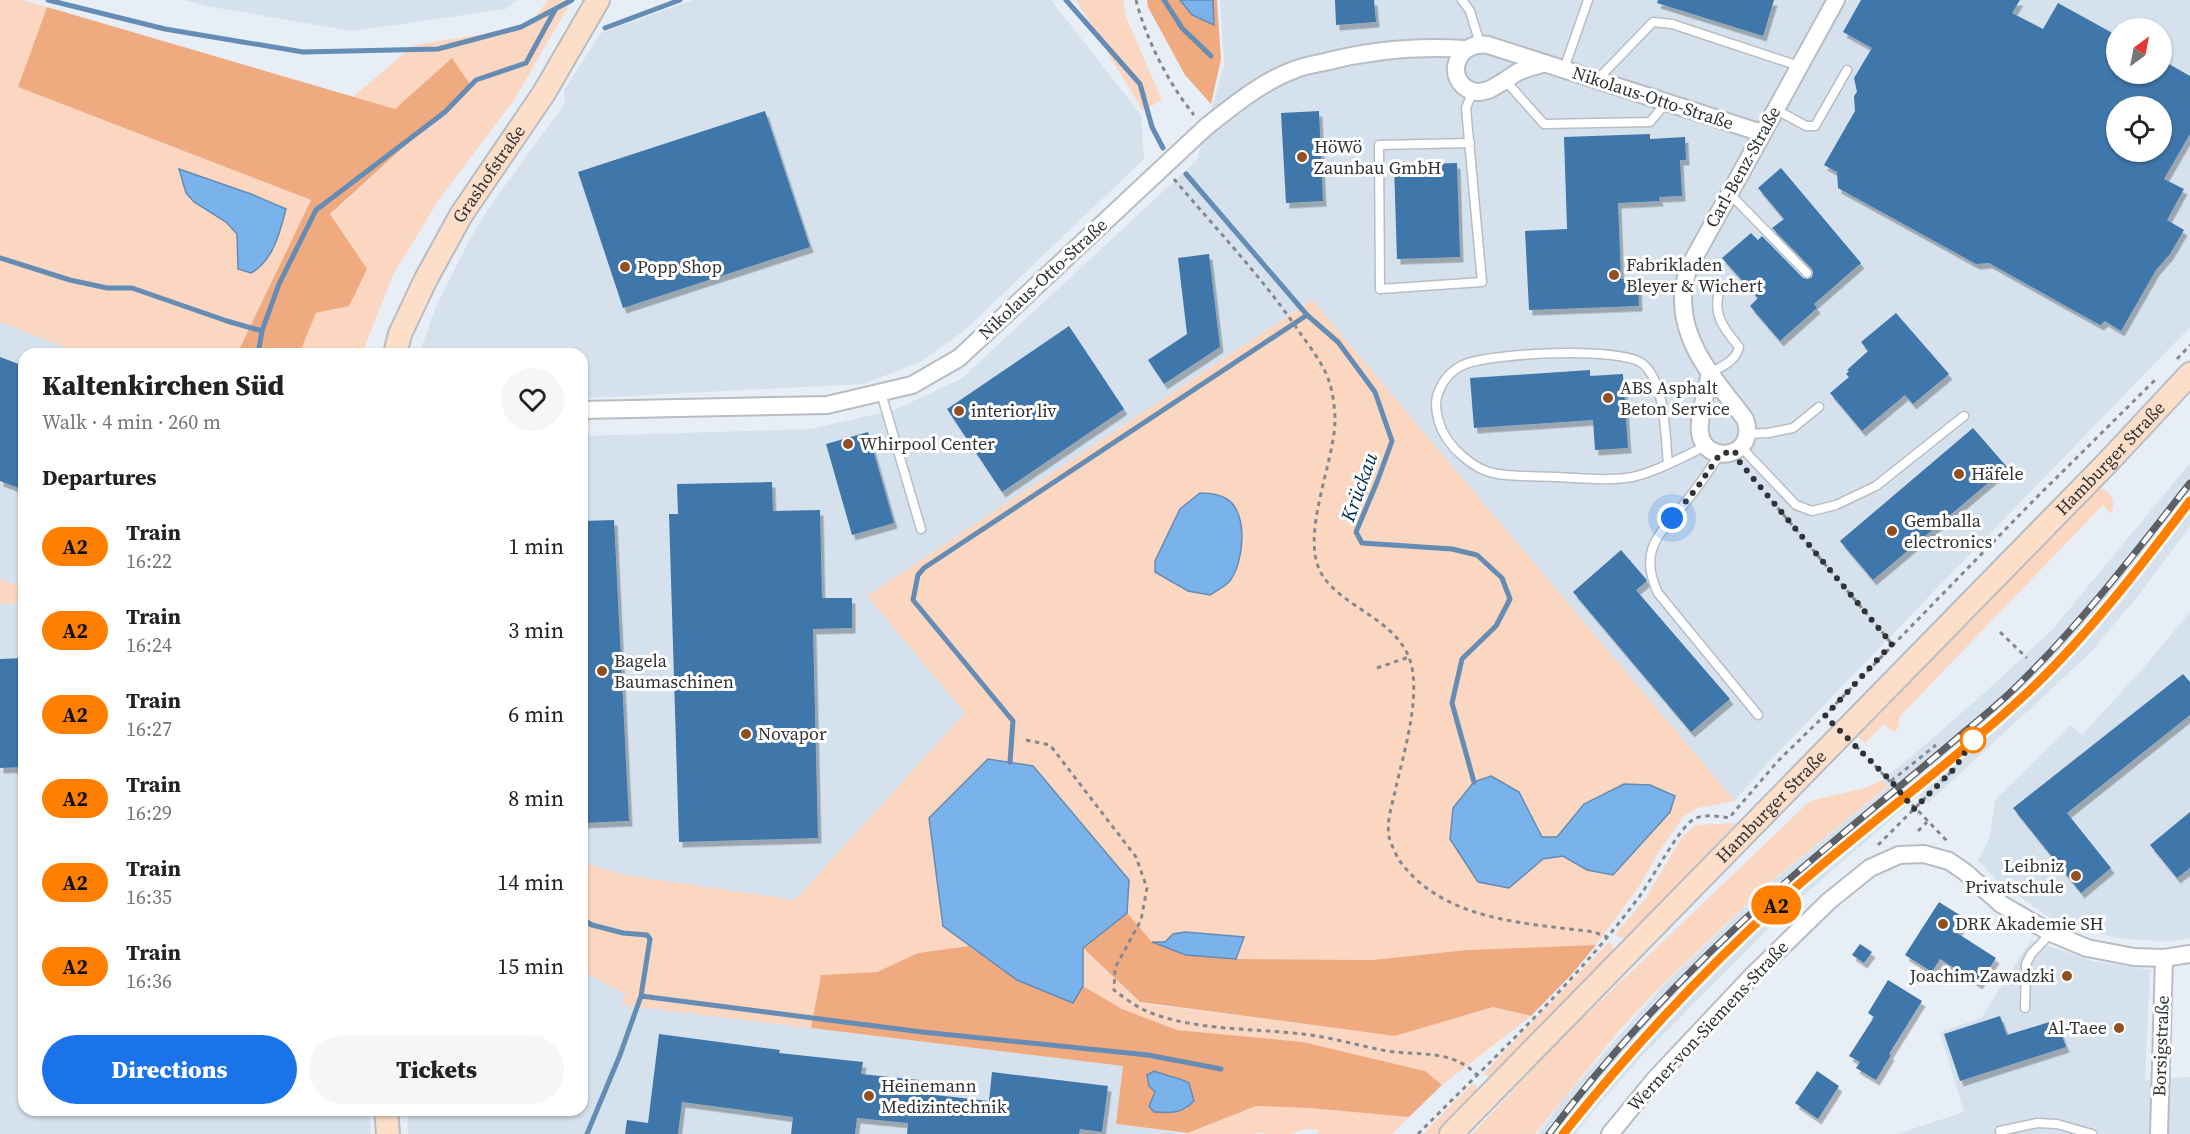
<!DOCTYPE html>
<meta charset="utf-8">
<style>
:root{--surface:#fff;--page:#f6f6f6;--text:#222;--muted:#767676;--accent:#1a73e8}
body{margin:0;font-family:"Source Serif 4",serif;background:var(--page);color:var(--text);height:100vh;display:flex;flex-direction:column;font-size:22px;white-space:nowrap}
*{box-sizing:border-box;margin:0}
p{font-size:20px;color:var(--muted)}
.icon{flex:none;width:33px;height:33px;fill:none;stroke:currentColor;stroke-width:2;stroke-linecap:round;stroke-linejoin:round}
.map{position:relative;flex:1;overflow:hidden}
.details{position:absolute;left:18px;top:348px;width:570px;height:768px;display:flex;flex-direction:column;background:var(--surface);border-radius:18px;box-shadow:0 2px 4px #0004}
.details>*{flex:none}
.badge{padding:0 12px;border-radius:20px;font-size:21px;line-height:39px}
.needle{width:39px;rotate:32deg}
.fabs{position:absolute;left:2106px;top:18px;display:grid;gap:12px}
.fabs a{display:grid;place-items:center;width:66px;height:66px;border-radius:50%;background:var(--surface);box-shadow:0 2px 4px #0004;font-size:30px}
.you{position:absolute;width:30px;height:30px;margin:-15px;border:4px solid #fff;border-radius:50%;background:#1a73e8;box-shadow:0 0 0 9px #1a73e833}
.map>.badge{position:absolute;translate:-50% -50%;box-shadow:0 0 0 3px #fff}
h2{padding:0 24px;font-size:22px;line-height:54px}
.round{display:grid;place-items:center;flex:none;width:63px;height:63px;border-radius:32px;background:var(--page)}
.summary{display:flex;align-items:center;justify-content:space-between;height:102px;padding:0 24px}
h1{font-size:28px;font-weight:800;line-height:45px}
.button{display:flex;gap:12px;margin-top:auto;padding:12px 24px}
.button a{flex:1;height:69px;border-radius:36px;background:var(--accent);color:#fff;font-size:24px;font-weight:800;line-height:69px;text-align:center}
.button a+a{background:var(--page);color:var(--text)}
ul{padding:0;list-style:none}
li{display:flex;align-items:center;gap:18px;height:84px;padding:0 24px}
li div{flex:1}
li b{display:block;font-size:22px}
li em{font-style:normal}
li .badge{min-width:66px;font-weight:700;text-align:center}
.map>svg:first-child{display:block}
</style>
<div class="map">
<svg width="2190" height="1134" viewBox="0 0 2190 1134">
<defs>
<filter id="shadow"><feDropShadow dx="3.5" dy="5.5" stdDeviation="0" flood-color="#0004"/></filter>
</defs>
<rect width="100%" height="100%" fill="#e7eef5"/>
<path fill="#d5e2ee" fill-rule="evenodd" d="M184,0H517L506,9L353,31L206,6Z
M693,0H1051L1141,115L1144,159L965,330L922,361L864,384L590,398L582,396V354H419L437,304L471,237L491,205L565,103L564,90L601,33Z
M1220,0H2190V327L1764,767L1735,801L1312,300L867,596L965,713L795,900L624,875L582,862V436L811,429L894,410L961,379L1197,160L1224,65ZM2116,28H2162V74H2116ZM2116,106H2162V152H2116Z
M0,322L83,354H24V588L0,579Z
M2190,463V526L2138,596L2089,654L1928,803L1919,795L1787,910L1642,1056L1589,1116L1576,1134H1538L1563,1100L1661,988L1768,885L1888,787L1882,780L1911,757L1981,696L2052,630Z
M0,603L24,605V1110H370L371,1134H0Z
M2190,612V938L2167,942L2117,938L2079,928L2050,918L2000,883L1978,861L1990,837L1995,800L2071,725L2082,735L2146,665Z
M2031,940L2093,961L2150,970L2145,1080L2190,1077V1134H1897L1964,1112L1940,1032L1981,1018Z
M582,971L626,994L622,1005L1123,1066L1116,1124L1187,1134H408L407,1110H582Z"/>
<path fill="#fbd6c0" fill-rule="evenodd" d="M0,0H21L47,7L18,87L311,200L237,354H83L0,322Z
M548,0H572L514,100L440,198L393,275L362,354H299L316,313L349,306L330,215L471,86L452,58L395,109L353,97L414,45L528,27Z
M1076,0H1123L1126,17L1162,100L1143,111Z
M1312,300L1735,801L1697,808L1683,817L1660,850L1640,885L1596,945L1467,950L1372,960L1236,959L1152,942L1127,913L1128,887L943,926L969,946L918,953L877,972L821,975L811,1028L622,1005L625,994L582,971V862L624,875L795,900L965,713L867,596ZM1200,493L1188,591L1155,572L1165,539L1180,509ZM1519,792L1541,837H1557L1584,804L1587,870L1563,856L1543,859L1508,888Z
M2100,488C2113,492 2116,502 2111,514L2103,505L1899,717V727L1894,732L1884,724L1865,743L1858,737L2095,491Z
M0,579L24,588V605L0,603Z
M1882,780L1888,786L1767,885L1658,989L1618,1032L1535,1134H1472L1569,1031L1810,801L1865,788Z
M1736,823L1627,939L1615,935L1645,899L1682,837L1696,825Z
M1609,942L1613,946L1615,952L1492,1078L1484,1073Z
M1083,948L1140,1003L1395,1036L1493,1007L1531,1016L1442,1085L1425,1071L1304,1042L1177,1030L1122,1009L1083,986Z
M1472,1084L1477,1086V1093L1438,1134H1423Z
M1256,1106L1309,1108L1409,1117L1392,1134H1317L1320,1130L1305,1129L1290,1134H1265L1262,1132L1254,1134H1187Z"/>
<path fill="#f0aa7f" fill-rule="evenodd" d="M1147,0H1217L1221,59L1211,104L1185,75L1148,7Z
M47,7L395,109L452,58L471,86L330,214L367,269L349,306L316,313L299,354H237L311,200L18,87Z
M1127,913L1152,942L1236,959L1372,960L1467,950L1596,945L1572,974L1531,1016L1493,1007L1395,1036L1140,1002L1083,948Z
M969,946L1017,980L1073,1003L1083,986L1122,1009L1177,1030L1303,1042L1425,1071L1442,1085L1409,1117L1309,1108L1256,1106L1188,1133L1116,1124L1123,1066L811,1028L821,975L877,972L918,953ZM1154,1071L1167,1076L1179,1078L1187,1109L1170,1113L1153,1111L1149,1106L1155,1092Z"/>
<path fill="#7ab3eb" stroke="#648cb4" stroke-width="1.5" d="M1180,0H1213L1214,25L1192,15Z
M179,169L251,194L286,209C280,232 273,261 251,273L238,269L237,234L226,222L194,202L186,193Z
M1200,493C1209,493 1219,494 1227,499C1249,513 1244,564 1229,582C1224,587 1216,591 1210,595L1188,591L1155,572V561L1180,509Z
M988,759L1033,766L1129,880L1127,913L1083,948V986L1073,1003L1017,980L943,926L929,818Z
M1491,776L1519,792L1542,837H1557L1584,804L1624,784L1650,785L1675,796L1670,812L1613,875L1587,870L1563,856L1543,859L1509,888L1478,882L1450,839L1453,808L1474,782Z
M1185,932L1244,937L1236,959L1186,955L1152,942H1165L1173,934Z
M1154,1071C1166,1076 1178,1077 1189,1083L1194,1101C1182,1114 1170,1113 1154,1112L1149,1106L1155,1092L1149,1086L1147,1075Z"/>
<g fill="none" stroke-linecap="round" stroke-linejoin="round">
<path stroke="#648cb4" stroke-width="5" d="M48,0L165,29L303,52L438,49L521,27L572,0
M1066,0L1140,84L1152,127L1163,148
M1164,0L1182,28L1211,56
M605,28L680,0
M1186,174L1307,315L1338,342L1375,392L1392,441L1377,482L1356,532L1362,543L1452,549L1477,555L1502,578L1510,599L1496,626L1462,659L1452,703L1474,782
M0,258L70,280L107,288H132L227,321L262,331
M258,354L262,331L279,284L316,210L445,112L476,80L526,63L555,10
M1010,762L1013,721L913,600L918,575L924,568L1307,315
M582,919L592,925L623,933L647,935L650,939L641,996L922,1032L1148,1055L1221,1069
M587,1134L620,1055L641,996"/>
</g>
<path fill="#4077ab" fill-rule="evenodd" filter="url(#shadow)" d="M1335,0H1374L1376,22L1336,25Z
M1658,0H1774L1763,36L1657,3Z
M1861,0H2020L2012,13L2043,29L2058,3L2116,35V74H2162V60L2190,76V134L2164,179L2184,189L2167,220L2184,230L2170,254L2156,270L2121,331L2105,321L2100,325L1989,263L1976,264L1838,188L1837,172L1824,165L1855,111L1854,96L1857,92L1854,78L1872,48L1843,32ZM2116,106H2162V152H2116Z
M765,111L810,247L623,308L578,172Z
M1319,111L1323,201L1286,203L1281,113Z
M1650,134V139L1685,137L1686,160H1680L1682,196L1659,197L1660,201L1618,203L1621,279H1638L1639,306L1529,310L1525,231L1567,229L1564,137Z
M1457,163L1460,257L1397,259L1394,165Z
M1781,168L1861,263L1814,304L1817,308L1780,341L1750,306L1758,298L1722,258L1751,233L1758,240L1762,236L1803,278L1808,279L1812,277L1813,272L1812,269L1772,228L1784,219L1758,188Z
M1209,254L1220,347L1164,384L1148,360L1187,334L1178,258Z
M1896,313L1949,374L1913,404L1905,395L1862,431L1830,393L1849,377L1846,374L1849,371L1847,370L1868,351L1861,342Z
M1069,326L1124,409L1002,492L947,409Z
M0,357L24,366V490L0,481Z
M1590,370V376L1623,374L1628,448L1595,450L1593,420L1474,428L1470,378Z
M1973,428L2007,467L1873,580L1840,541Z
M868,432L894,523L852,535L826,444Z
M772,482L773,511L820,510L822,598H852V628L813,629L818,838L679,842L669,514H678L677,484Z
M614,520L629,821L582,823V521Z
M1621,550L1646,579L1647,581L1636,590L1730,699L1691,732L1573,592Z
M24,658V767L0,768V659Z
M2183,674L2190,682V715L2067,813L2111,868L2081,893L2013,808Z
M2190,812V868L2177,878L2150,845Z
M1939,902L1966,919L1957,933L1996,958L1979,984L1940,959L1932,972L1905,955Z
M1860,944L1872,952L1864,963L1852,955Z
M1888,980L1922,1001L1889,1054L1891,1055L1876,1080L1856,1068L1860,1062L1849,1056L1874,1017L1868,1013Z
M2000,1016L2007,1035L2056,1020L2066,1047L1960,1081L1944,1034Z
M659,1034L780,1050L779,1053L863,1062L861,1074L919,1080L918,1093L989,1101L992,1072L1108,1086L1102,1132L1080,1129L1079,1134H907L908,1123L857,1118L855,1134H791L793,1117L682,1102L678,1134H625L627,1120L648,1123Z
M1817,1071L1839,1086L1818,1119L1795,1103Z"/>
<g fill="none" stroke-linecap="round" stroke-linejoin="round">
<defs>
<path id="lane" d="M1462,0L1470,11L1480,44
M1564,69L1588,0
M1505,80L1544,124L1650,122L1666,103
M1597,80L1653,22L1672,24L1799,66
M1775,109L1806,126H1815L1847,70
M1470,143L1379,145L1380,289L1482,282L1466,108L1473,91
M1729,193L1807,273
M1710,373C1721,367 1736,361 1739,347C1724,329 1710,312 1721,287
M881,393L921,529
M1748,434L1768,433L1793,428L1819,407
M1741,447L1796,505L1812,511L1836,505L1876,486L1964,416
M1720,454C1709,471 1698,487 1685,503C1659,535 1638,550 1658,593L1758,715
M1668,464C1665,436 1666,384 1643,364C1621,346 1489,353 1463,365C1452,370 1443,380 1439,391C1434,401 1436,412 1439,422C1446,446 1474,471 1498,474C1518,477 1538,476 1558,477C1580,478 1603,481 1626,478C1648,476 1685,456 1706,446
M2025,1008L2026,964L2031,954L2051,933
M2000,1131L2037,1123L2057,1124L2092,1134"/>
<path id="street" d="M1545,63C1536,66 1526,68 1518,72C1505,79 1488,96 1472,91C1443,80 1456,40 1488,45L1762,133
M1710,373C1707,390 1698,417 1700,433C1705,467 1759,457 1745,419C1717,382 1682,346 1683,297C1683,288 1686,278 1688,269L1836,0
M582,410L827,405L912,385L959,358L1206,127C1231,107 1263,81 1294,70C1303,66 1314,64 1325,62C1371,50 1418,46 1465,49
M1610,1134L1655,1079L1751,977L1829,901L1870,868L1899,855L1924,854L1949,861L1965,872L2001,904L2051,933L2087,948L2134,957L2164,958L2190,954
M2159,1134L2164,958"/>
<g id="secondary">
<path id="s1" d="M395,354L400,334L426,279L461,215L544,93L598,0"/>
<path d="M386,1110L388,1134"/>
<path id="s2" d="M1451,1134L2107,463L2190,374"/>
</g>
</defs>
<use href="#lane" stroke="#b7bdc3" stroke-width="11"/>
<use href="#street" stroke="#b7bdc3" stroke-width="20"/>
<use href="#secondary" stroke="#b7bdc3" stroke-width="26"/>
<path stroke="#85898e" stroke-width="3" stroke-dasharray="4.5 4.5" stroke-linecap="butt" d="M1136,0C1146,39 1168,83 1194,115
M1174,179C1216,229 1262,277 1298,330C1309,346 1323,363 1329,381C1333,392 1335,410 1335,421C1334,464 1300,535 1321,573C1343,611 1407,620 1413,674C1417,709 1404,753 1396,787C1393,802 1386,821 1389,837C1391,844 1397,858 1402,864C1447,922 1528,923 1594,932L1607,937
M2177,359L2190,345
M1766,494L1892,644
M2000,632L2027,658
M1377,668L1409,657
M1026,740L1050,745L1136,857L1147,888L1141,920L1115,968L1114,990C1123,997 1134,1005 1144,1010C1191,1031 1252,1028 1302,1034C1331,1037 1359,1046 1387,1051C1420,1056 1452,1049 1477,1075
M1856,746L1949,843
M1891,781L1936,745
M1918,831L1927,822
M1878,845L1955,768
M1418,1134C1493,1058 1572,986 1636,901C1650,884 1678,828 1694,819C1703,814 1719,816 1729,818L1778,761L1825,715L2034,500L2157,378"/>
<use href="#lane" stroke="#fff" stroke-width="8"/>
<use href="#street" stroke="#fff" stroke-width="16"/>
<use href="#secondary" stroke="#fcdec9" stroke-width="22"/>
<defs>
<path id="rail" d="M1549,1134C1627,1030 1721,936 1820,853C1867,813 1915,774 1962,734C1980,719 2000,703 2017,686C2081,624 2135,553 2190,483
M1563,1134C1630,1050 1699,974 1779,902C1860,829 1949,766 2029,691C2090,635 2140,567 2190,501"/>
</defs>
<use href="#rail" stroke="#5c5f63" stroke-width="7"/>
<use href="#rail" stroke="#fff" stroke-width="4.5" stroke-dasharray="14" stroke-linecap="butt"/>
</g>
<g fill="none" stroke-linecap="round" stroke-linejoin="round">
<defs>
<path id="line" d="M1563,1134C1630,1050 1699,975 1779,902C1860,829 1949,766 2029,691C2089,634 2140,567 2190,501"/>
</defs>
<use href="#line" stroke="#fff" stroke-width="14"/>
<use href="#line" stroke="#ff8000" stroke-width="9"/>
<path stroke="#303235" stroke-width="6" stroke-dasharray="0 10.8" d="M1672,518L1697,488L1720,454L1735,451L1737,459L1892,644L1825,716L1891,781L1914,809L1955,768L1973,740"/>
</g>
<g fill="#924f20" stroke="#fff" stroke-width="2">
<circle cx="1302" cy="157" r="6"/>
<circle cx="625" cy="267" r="6"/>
<circle cx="1614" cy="275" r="6"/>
<circle cx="1608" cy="398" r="6"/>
<circle cx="959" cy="411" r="6"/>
<circle cx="848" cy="444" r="6"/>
<circle cx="1959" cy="474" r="6"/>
<circle cx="1892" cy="531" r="6"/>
<circle cx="602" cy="671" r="6"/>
<circle cx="746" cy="734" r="6"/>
<circle cx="2076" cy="876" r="6"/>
<circle cx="1943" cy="924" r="6"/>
<circle cx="2067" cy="976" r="6"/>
<circle cx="2119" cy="1028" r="6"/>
<circle cx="869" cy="1096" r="6"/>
</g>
<circle fill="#fff" stroke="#ff8000" stroke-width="3" cx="1973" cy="740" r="12"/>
<g text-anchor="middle" stroke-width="6" stroke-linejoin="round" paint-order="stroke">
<g font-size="18" fill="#303235" stroke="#fff">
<text transform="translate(1653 98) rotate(18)" y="6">Nikolaus-Otto-Straße</text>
<text transform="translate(1743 167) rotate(-61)" y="6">Carl-Benz-Straße</text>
<text dy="6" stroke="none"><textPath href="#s1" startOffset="204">Grashofstraße</textPath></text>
<text transform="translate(1043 279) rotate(-43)" y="6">Nikolaus-Otto-Straße</text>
<text dy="6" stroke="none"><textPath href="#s2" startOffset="944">Hamburger Straße</textPath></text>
<text dy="6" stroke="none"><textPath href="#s2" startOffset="458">Hamburger Straße</textPath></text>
<text transform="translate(1708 1026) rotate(-47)" y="6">Werner-von-Siemens-Straße</text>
<text transform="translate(2161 1046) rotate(-88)" y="6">Borsigstraße</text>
</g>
<g font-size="18" fill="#303235" stroke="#fff" text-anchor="start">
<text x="1314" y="153">HöWö<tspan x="1314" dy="21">Zaunbau GmbH</tspan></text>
<text x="1626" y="271">Fabrikladen<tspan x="1626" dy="21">Bleyer &amp; Wichert</tspan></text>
<text x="637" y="273">Popp Shop</text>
<text x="1620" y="394">ABS Asphalt<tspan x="1620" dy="21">Beton Service</tspan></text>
<text x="971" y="417">interior liv</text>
<text x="860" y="450">Whirpool Center</text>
<text x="1971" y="480">Häfele</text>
<text x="1904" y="527">Gemballa<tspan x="1904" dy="21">electronics</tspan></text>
<text x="614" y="667">Bagela<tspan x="614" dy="21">Baumaschinen</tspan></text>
<text x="758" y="740">Novapor</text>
<text x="2064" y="872" text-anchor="end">Leibniz<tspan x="2064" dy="21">Privatschule</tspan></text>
<text x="1955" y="930">DRK Akademie SH</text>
<text x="2055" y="982" text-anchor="end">Joachim Zawadzki</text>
<text x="2107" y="1034" text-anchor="end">Al-Taee</text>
<text x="881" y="1092">Heinemann<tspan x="881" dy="21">Medizintechnik</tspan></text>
</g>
<g font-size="20" font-style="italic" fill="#002b4d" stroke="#fff">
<text transform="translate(1359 487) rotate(-70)" y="7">Krückau</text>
</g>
</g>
</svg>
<div class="fabs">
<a><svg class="needle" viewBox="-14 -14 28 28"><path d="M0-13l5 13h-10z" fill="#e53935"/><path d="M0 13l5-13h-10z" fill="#767676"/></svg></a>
<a><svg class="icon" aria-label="locate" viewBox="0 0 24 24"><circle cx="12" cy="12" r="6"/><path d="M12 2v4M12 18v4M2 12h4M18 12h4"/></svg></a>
</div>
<div class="you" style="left:1672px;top:518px"></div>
<b class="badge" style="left:1776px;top:905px;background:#ff8000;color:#111">A2</b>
<section class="details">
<div class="summary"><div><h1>Kaltenkirchen Süd</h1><p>Walk · 4 min · 260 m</p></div><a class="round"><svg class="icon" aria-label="heart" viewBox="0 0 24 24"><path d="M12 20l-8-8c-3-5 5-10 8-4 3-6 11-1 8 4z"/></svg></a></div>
<h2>Departures</h2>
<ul>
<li><span class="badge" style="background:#ff8000;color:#111">A2</span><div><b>Train</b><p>16:22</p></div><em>1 min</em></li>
<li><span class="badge" style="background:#ff8000;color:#111">A2</span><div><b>Train</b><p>16:24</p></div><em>3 min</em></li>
<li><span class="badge" style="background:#ff8000;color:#111">A2</span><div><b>Train</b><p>16:27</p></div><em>6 min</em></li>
<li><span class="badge" style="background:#ff8000;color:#111">A2</span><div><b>Train</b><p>16:29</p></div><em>8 min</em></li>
<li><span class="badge" style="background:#ff8000;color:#111">A2</span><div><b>Train</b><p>16:35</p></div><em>14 min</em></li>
<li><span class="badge" style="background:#ff8000;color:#111">A2</span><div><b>Train</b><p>16:36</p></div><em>15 min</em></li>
</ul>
<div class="button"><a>Directions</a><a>Tickets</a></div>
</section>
</div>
